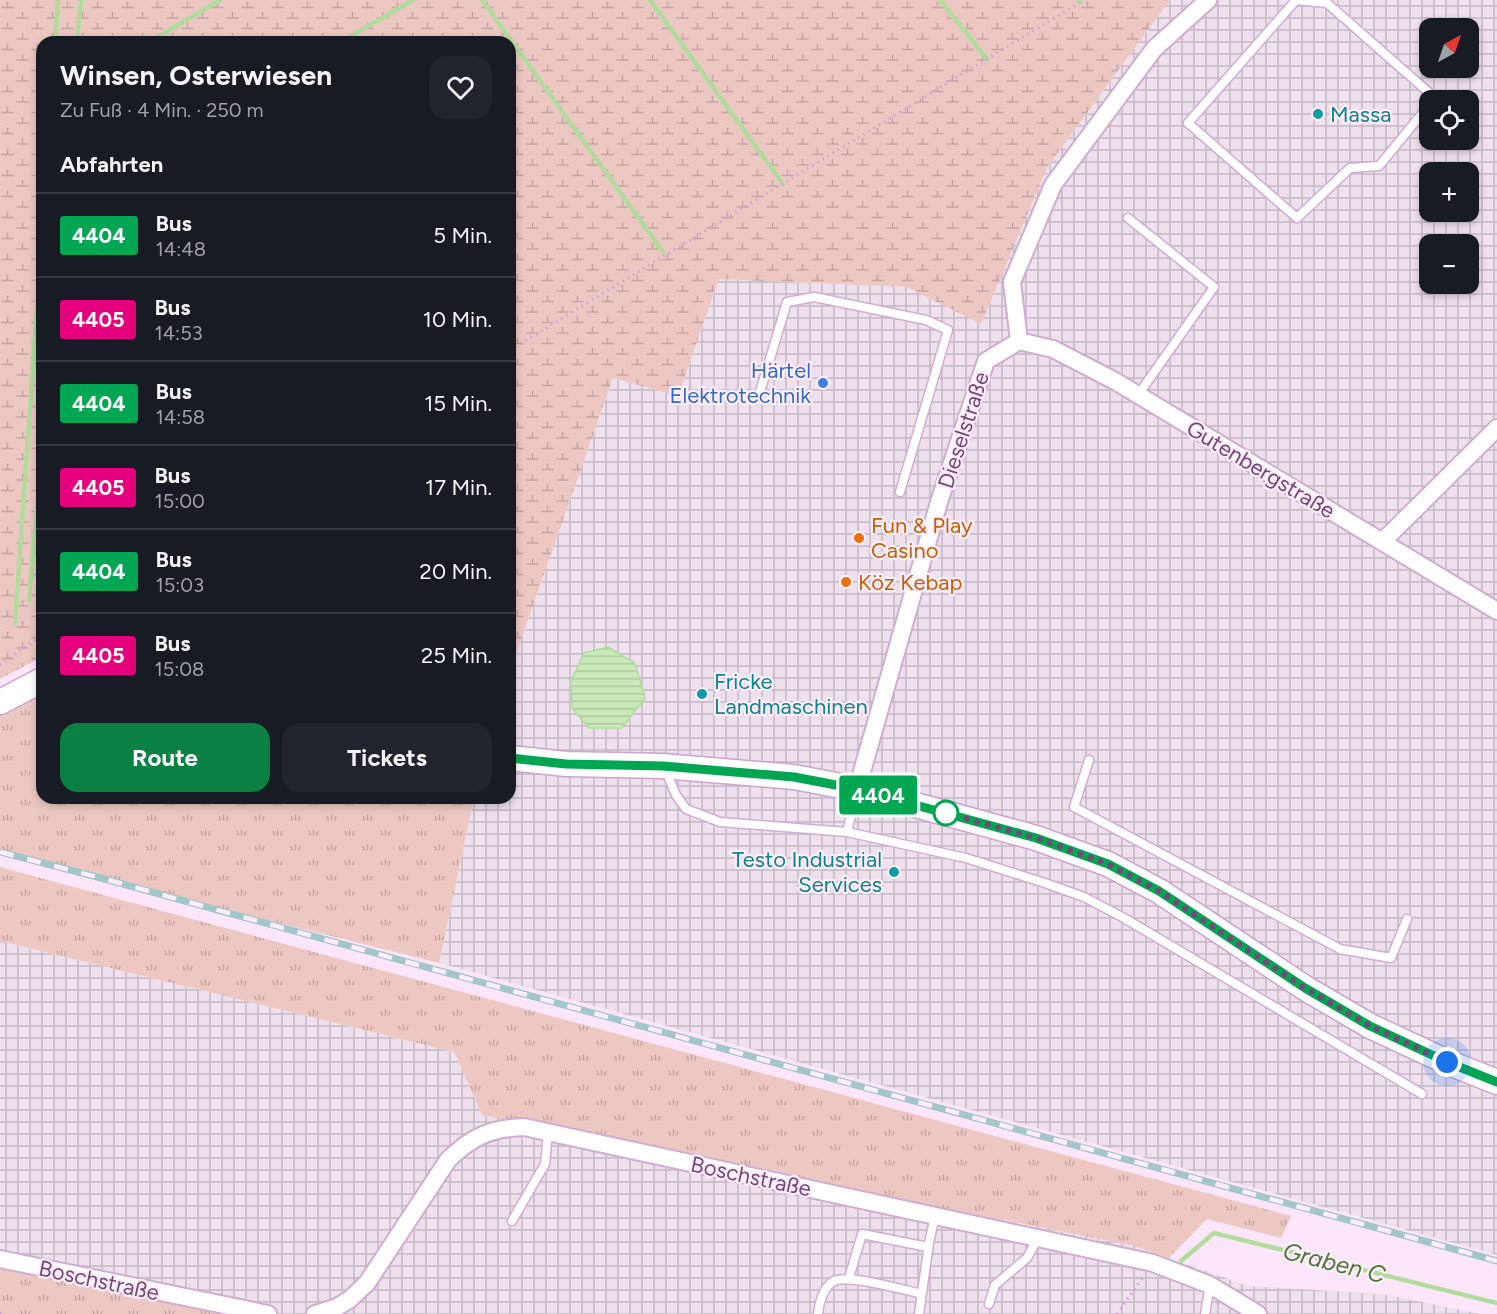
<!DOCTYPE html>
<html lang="de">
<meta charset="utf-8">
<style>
:root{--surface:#171b24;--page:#20242c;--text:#f1f3f6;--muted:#9ea1a6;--line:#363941;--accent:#0b8043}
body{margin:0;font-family:Figtree,sans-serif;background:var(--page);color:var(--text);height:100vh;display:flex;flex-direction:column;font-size:22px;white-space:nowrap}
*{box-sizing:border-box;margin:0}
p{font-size:20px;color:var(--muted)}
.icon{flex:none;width:33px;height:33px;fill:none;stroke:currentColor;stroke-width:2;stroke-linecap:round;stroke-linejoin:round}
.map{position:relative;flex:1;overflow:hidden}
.details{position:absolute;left:36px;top:36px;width:480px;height:768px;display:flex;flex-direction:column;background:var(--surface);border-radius:18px;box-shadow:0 3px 9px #0003}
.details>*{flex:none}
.badge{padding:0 12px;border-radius:4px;font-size:21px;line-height:39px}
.needle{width:39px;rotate:40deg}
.fabs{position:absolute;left:1419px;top:18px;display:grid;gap:12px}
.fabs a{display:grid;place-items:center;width:60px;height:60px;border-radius:12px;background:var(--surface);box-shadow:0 3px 9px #0003;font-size:30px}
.you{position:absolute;width:30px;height:30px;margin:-15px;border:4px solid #fff;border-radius:50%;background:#1a73e8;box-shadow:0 0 0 9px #1a73e833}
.map>.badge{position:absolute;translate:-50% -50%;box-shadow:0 0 0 3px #fff}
h2{padding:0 24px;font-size:22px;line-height:54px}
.round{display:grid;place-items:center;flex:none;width:63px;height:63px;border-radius:18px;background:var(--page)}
.summary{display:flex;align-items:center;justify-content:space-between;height:102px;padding:0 24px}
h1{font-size:28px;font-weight:700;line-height:45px}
.cta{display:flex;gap:12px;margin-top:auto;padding:12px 24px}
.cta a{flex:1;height:69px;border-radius:18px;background:var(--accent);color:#fff;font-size:24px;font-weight:700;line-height:69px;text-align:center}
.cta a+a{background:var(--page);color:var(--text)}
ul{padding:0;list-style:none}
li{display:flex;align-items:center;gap:18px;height:84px;padding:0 24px;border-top:2px solid var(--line)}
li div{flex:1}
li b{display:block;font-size:22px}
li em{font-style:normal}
li .badge{min-width:66px;font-weight:700;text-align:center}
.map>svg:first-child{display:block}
</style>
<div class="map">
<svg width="1497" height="1314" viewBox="0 0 1497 1314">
<defs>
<pattern id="industrial-grid" width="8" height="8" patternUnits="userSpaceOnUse" patternTransform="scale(1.5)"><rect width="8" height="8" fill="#eee0ed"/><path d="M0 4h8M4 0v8" fill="none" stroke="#c5b8c5"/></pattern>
<pattern id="grass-tufts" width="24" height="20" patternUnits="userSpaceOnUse" patternTransform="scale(1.5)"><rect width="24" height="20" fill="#edc8c3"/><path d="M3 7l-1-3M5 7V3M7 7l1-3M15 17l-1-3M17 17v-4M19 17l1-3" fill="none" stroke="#c5a4a3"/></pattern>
<pattern id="wetland-marsh" width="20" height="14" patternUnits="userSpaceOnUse" patternTransform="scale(1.5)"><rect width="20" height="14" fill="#edc8c3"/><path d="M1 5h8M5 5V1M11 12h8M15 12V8" fill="none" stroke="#c5a4a3"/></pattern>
<pattern id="water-rules" width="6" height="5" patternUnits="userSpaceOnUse" patternTransform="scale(1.5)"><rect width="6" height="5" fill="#c8e9b8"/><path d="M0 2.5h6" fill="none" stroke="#afc9a2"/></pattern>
</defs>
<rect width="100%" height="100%" fill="#fee6fa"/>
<path fill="url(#industrial-grid)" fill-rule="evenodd" d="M1170,0H1497V1255L439,963L474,798H510V671L613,378L678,396L719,279L907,287L981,323L1048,166ZM1430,28H1468V68H1430ZM1430,100H1468V140H1430ZM1430,172H1468V212H1430ZM1430,244H1468V284H1430Z
M0,941L454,1052L482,1115L1134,1246L1249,1286L1383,1294L1481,1314H268L0,1259Z"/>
<path fill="url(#grass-tufts)" d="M42,688V798H474L439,963L0,853V711Z
M0,867L1291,1216L1281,1238L1207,1219L1169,1258L1134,1246L482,1115L454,1052L0,941Z
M0,1269L231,1314H0Z"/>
<path fill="url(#wetland-marsh)" d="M0,0H1170L1048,166L981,324L907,287L719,279L678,396L613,378L510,671V42H42V657L0,679Z"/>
<path fill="url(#water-rules)" stroke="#b1dc9e" stroke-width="1.5" d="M608,647L635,663L645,698L622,728H589L572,708L571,681L584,653Z"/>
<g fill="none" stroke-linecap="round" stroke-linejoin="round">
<path stroke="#b1dc9e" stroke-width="4.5" d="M482,0L663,252
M650,0L783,184
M940,0L987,59
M1079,0L1081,2
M55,42L58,0
M77,42L81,0
M149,42L220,0
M341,42L413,0
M29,600L42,451
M15,623L42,236
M1181,1261L1214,1233L1497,1303"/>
<defs>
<path id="lane" d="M1296,0L1188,123L1297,218L1350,168L1379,166L1430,104
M1296,0L1327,3L1435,98L1432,100
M1128,218L1214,287L1138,395
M760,392L787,302L814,297L926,320L948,330L900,492
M1089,760L1074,807L1340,949L1391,958L1407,919
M665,769L676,795L686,809L720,822L847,832
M857,790L847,832L966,858L1045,883L1084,897L1124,918L1422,1094
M512,1221L545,1164L548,1133
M849,1278L862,1234L928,1247
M989,1304L995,1285L1027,1258L1038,1238
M818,1314C819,1303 823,1287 834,1281C849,1274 904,1290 922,1294
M919,1314L929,1243L935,1216
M1205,1314L1210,1285"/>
<path id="street" d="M1019,341L1053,349L1115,381L1497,611
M1382,542L1497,428
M857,789L939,502L986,361L1019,341L1012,282L1053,185L1154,49L1208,0
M0,1259L268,1314
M315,1314L337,1307L349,1300L367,1283L448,1160C471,1137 491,1128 524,1127L1153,1263L1210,1285L1258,1314"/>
<path id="secondary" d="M0,702L42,680
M510,758L566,764L663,766L794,777L857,789L1036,838L1108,864L1159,891L1305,988L1370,1026L1447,1062L1497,1082"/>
</defs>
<use href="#lane" stroke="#d1add2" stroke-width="11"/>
<use href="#street" stroke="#d1add2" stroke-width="20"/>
<use href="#secondary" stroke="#cea3d0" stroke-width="27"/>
<path stroke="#d69edb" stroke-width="3" stroke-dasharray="1.5 4.5" stroke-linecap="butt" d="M510,350L1084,0
M0,665L42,635
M0,1313L3,1314
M1117,1314L1143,1277"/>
<use href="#lane" stroke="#fff" stroke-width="8"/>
<use href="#street" stroke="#fff" stroke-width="16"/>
<use href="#secondary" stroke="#fff" stroke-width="24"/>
<defs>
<path id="rail" d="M0,852L101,878L1497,1261"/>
</defs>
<use href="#rail" stroke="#a2c6c9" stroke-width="7"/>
<use href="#rail" stroke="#ffedfc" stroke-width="4.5" stroke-dasharray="14" stroke-linecap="butt"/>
</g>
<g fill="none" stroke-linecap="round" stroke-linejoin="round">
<defs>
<path id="line" d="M510,758L566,764L663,766L794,777L857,789L1036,838L1108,864L1159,891L1305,988L1370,1026L1447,1062L1497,1082"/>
</defs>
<use href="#line" stroke="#fff" stroke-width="14"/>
<use href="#line" stroke="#00a651" stroke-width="9"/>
<path stroke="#744879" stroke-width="6" stroke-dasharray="0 10.8" d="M946,813L1036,838L1108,864L1159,891L1305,988L1370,1026L1447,1062"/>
</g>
<g fill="#0f9aa8" stroke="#ffedfc" stroke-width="2">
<circle cx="1318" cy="114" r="6"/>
<circle cx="702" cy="694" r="6"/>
<circle cx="894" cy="872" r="6"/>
</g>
<circle fill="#3f7fe0" stroke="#ffedfc" stroke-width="2" cx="823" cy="383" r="6"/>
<g fill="#e8710a" stroke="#ffedfc" stroke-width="2">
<circle cx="859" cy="538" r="6"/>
<circle cx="846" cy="582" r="6"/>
</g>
<circle fill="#fff" stroke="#00a651" stroke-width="3" cx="946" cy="813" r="12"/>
<g text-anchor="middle" stroke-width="4.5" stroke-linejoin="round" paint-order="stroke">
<g font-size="22" fill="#0d838f" stroke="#ffedfc" text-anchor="start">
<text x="1330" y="122">Massa</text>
<text x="714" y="689">Fricke<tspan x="714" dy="25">Landmaschinen</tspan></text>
<text x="882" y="867" text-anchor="end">Testo Industrial<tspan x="882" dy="25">Services</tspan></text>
</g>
<g font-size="22" fill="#366cbe" stroke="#ffedfc" text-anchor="end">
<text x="811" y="378">Härtel<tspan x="811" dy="25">Elektrotechnik</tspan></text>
</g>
<g font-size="22" fill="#744879" stroke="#ffedfc">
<text transform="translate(963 430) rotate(-72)" y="8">Dieselstraße</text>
<text transform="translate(1261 469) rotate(31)" y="8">Gutenbergstraße</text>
<text transform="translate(751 1176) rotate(12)" y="8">Boschstraße</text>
<text transform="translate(99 1280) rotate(12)" y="8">Boschstraße</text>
</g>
<g font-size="22" fill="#c56008" stroke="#ffedfc" text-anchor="start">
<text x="871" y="533">Fun &amp; Play<tspan x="871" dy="25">Casino</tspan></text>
<text x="858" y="590">Köz Kebap</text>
</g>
<g font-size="24" font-style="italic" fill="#4b7838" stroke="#ffedfc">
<text transform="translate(1334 1263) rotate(14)" y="8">Graben C</text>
</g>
</g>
</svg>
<div class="fabs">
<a><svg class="needle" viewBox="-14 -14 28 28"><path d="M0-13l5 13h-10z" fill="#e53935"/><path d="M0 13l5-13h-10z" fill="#9ea1a6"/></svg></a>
<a><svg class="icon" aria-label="locate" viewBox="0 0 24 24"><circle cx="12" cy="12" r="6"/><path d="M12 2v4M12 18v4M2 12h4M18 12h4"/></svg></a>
<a>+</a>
<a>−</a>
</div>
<div class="you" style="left:1447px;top:1062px"></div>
<b class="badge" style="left:878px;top:795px;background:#00a651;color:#fff">4404</b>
<section class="details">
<div class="summary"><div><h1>Winsen, Osterwiesen</h1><p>Zu Fuß · 4 Min. · 250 m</p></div><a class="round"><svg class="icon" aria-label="heart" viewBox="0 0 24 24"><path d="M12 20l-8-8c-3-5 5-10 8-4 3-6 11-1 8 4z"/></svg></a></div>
<h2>Abfahrten</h2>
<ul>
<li><span class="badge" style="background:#00a651;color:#fff">4404</span><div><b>Bus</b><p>14:48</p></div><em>5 Min.</em></li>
<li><span class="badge" style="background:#e6007e;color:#fff">4405</span><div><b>Bus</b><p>14:53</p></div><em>10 Min.</em></li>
<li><span class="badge" style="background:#00a651;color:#fff">4404</span><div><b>Bus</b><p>14:58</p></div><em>15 Min.</em></li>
<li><span class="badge" style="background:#e6007e;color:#fff">4405</span><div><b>Bus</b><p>15:00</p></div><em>17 Min.</em></li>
<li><span class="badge" style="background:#00a651;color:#fff">4404</span><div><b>Bus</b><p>15:03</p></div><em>20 Min.</em></li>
<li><span class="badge" style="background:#e6007e;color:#fff">4405</span><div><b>Bus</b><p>15:08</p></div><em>25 Min.</em></li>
</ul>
<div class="cta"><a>Route</a><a>Tickets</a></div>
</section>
</div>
